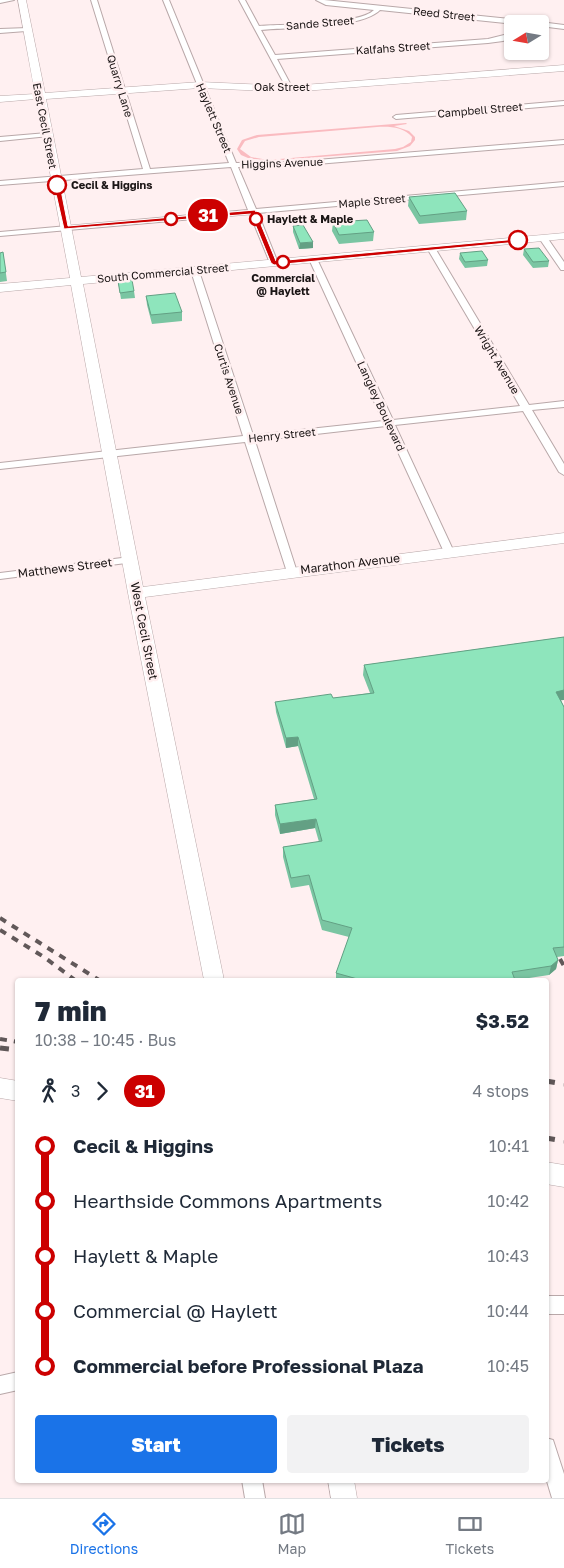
<!DOCTYPE html>
<meta charset="utf-8">
<style>
:root{--surface:#fff;--page:#f2f2f3;--text:#1f2937;--muted:#747a83;--line:#e0e1e3;--accent:#1a73e8}
body{margin:0;font-family:"Golos Text",sans-serif;background:var(--page);color:var(--text);height:100vh;display:flex;flex-direction:column;font-size:19px;white-space:nowrap}
*{box-sizing:border-box;margin:0}
p{font-size:16px;color:var(--muted)}
.icon{flex:none;width:28px;height:28px;fill:none;stroke:currentColor;stroke-width:2;stroke-linecap:round;stroke-linejoin:round}
.map{position:relative;flex:1;overflow:hidden}
.details{position:absolute;left:15px;top:978px;width:534px;height:505px;display:flex;flex-direction:column;background:var(--surface);border-radius:5px;box-shadow:0 1px 4px #0004}
.details>*{flex:none}
.badge{padding:0 10px;border-radius:16px;font-size:18px;line-height:32px}
.needle{width:32px;rotate:259deg}
.tools{position:absolute;left:504px;top:15px;display:grid;gap:10px}
.tools a{display:grid;place-items:center;width:45px;height:45px;border-radius:5px;background:var(--surface);box-shadow:0 1px 4px #0004;font-size:25px}
.map>.badge{position:absolute;translate:-50% -50%;box-shadow:0 0 0 2px #fff}
.legs{display:flex;align-items:center;gap:8px;height:55px;padding:0 20px;font-size:16px}
.legs p{margin-inline-start:auto}
.head{display:flex;align-items:center;justify-content:space-between;height:85px;padding:0 20px}
h1{font-size:28px;font-weight:800;line-height:38px}
.button{display:flex;gap:10px;margin-top:auto;padding:10px 20px}
.button a{flex:1;height:58px;border-radius:5px;background:var(--accent);color:#fff;font-size:20px;font-weight:800;line-height:58px;text-align:center}
.button a+a{background:var(--page);color:var(--text)}
ul{padding:0 20px;list-style:none}
li{display:flex;align-items:center;gap:18px;height:55px;font-size:19px}
li i{display:grid;place-items:center;width:8px;height:100%;margin:0 6px;background:currentColor}
li i::after{content:'';width:12px;height:12px;margin:-6px;border:4px solid;border-radius:50%;background:var(--surface)}
li p{margin-inline-start:auto}
li:first-child i{background:linear-gradient(#0000 50%,currentColor 0)}
li:last-child i{background:linear-gradient(currentColor 50%,#0000 0)}
.tab-bar{display:flex;justify-content:space-around;align-items:center;height:70px;border-top:1px solid var(--line);background:var(--surface);font-size:14px;color:var(--muted)}
.tab-bar a{display:grid;justify-items:center;gap:2px}
.tab-bar .selected{color:var(--accent)}
.map>svg:first-child{display:block}
</style>
<div class="map">
<svg width="564" height="1498" viewBox="0 0 564 1498">
<rect width="100%" height="100%" fill="#fff0f1"/>
<path fill="#fabbc0" fill-rule="evenodd" d="M406,123L407,124L394,126L409,131L415,137V140L410,146L397,151L269,161L248,158L241,155L237,149L242,140L257,135ZM377,127C389,126 404,127 412,137L411,142L403,147L395,149L268,160L251,157L240,149L245,141L259,137Z"/>
<g fill="none" stroke-linecap="round" stroke-linejoin="round">
<defs>
<path id="street" d="M0,0H14L0,3Z
M91,0H97L150,169L229,163L163,0H169L236,163L292,162L564,140V144L292,166L238,167L256,209L564,182V186L258,213L278,263L274,265L270,263L250,214L0,236V232L248,210L231,167L0,185V181L143,169Z
M239,0H245L259,26C283,24 359,25 374,10L326,5L316,0H324L540,22L564,25V29L540,26V24H515L380,10C361,29 289,27 261,30L275,55L488,39L512,33V37L503,41L488,43L277,59L293,89L290,91L287,89Z
M28,28L26,31L0,33V29Z
M564,101V105L396,119L393,117L396,115Z
M47,133L51,135L49,136L0,141V137Z
M540,236H546L564,262V270H561L539,238Z
M428,246L435,248L529,405L564,401V407L532,410L564,464V475L559,472L523,411L395,425L454,552L453,554H445L444,552L386,426L255,441L297,572L292,575L287,572L245,442L0,469V463L243,436L191,271L195,269L199,271L253,435L383,421L309,259L313,257L317,259L393,420L520,406L427,248Z
M130,557L134,558L135,560L134,562L0,579V573Z
M546,1296H564V1314H546Z
M18,1372V1390L0,1394V1376Z
M546,1438L553,1440L564,1474V1498H552L546,1478Z
M242,1480H262L265,1498H245Z"/>
<path id="secondary" d="M18,0H26L45,93L200,82L290,86L564,65V71L290,92L200,88L46,99L81,277L564,233V239L83,284L143,587L564,533V543L145,597L224,980H204L128,593L71,285L0,292V284L70,278L36,99L0,102V96L35,94Z
M0,1078L18,1081V1101L0,1098Z
M546,1162L564,1165V1187L546,1184Z
M328,1480H354L357,1498H331Z"/>
</defs>
<use href="#street" stroke="#b9a8a9" stroke-width="2"/>
<use href="#secondary" stroke="#b9a8a9" stroke-width="1"/>
<use href="#street" fill="#fff" fill-rule="evenodd"/>
<use href="#secondary" fill="#fff" fill-rule="evenodd"/>
<path stroke="#615859" stroke-width="4" stroke-dasharray="7 7" stroke-linecap="butt" d="M0,918L99,980
M0,930L44,957L75,980
M560,959L564,966
M0,1039L18,1042"/>
<path stroke="#615859" stroke-width="5" stroke-dasharray="9 9" stroke-linecap="butt" d="M15,1042H18
M0,1048L18,1050
M546,1081L564,1084
M546,1138L564,1141"/>
</g>
<path fill="#7ac5a2" d="M409,197L467,211L466,220L419,224L408,206Z
M333,222L374,232L373,241L339,244L332,231Z
M293,226L313,248L299,249L293,232Z
M524,249L549,261L548,267L533,268L523,255Z
M3,252L7,281L0,282V253Z
M460,253L488,260L487,266L465,268L459,259Z
M118,281L134,291L135,298L121,299Z
M146,296L182,312V321L152,324L147,305Z
M564,637V700H561L564,707V956L557,957L558,960L556,969L549,975L516,980H336V973L349,937L322,930L309,885L291,888L283,857V847L319,842L315,828L280,834L275,815V805L314,799L298,746L286,748L276,712L275,702L333,698L370,693L363,675L364,665Z"/>
<path fill="#63a084" d="M313,242V248L299,249L300,243Z
M564,690V700L554,701L556,692Z
M298,737V746L286,748V738Z
M316,819L315,828L280,834V824Z
M558,960L556,969L549,975L551,966Z"/>
<path fill="#8ee5bc" stroke="#63a084" d="M455,193L467,211L420,216L409,197Z
M367,220L374,232L339,235L333,222Z
M303,225L313,242L300,243L293,226Z
M539,248L549,261L533,262L524,249Z
M482,251L488,260L465,262L460,253Z
M3,252L6,272L0,273V253Z
M132,280L134,291L120,293L118,281Z
M175,293L182,312L151,315L146,296Z
M564,637V690L556,692L564,707V947L553,948L558,960L551,966L512,972L515,980H361L336,973L352,928L322,920L309,875L291,878L283,847L322,841L316,819L280,824L275,805L317,799L298,737L286,738L275,702L331,694L333,698L374,693L364,665Z"/>
<path fill="#c00" stroke="#fff" d="M57,183L60,185L68,226L255,210L276,261L518,239L521,240L518,242L274,265L271,263L251,214L64,229L54,185Z"/>
<g fill="#fff" stroke="#c00" stroke-width="2.5">
<circle cx="57" cy="185" r="9"/>
<circle cx="171" cy="219" r="6"/>
<circle cx="256" cy="219" r="6"/>
<circle cx="518" cy="240" r="9"/>
<circle cx="283" cy="262" r="6"/>
</g>
<g text-anchor="middle" stroke-width="5" stroke-linejoin="round" paint-order="stroke">
<g font-size="11" fill="#1a1414" stroke="#fff0f1">
<text transform="translate(444 14) rotate(6)" y="4">Reed Street</text>
<text transform="translate(320 23) rotate(-5)" y="4">Sande Street</text>
<text transform="translate(393 48) rotate(-4)" y="4">Kalfahs Street</text>
<text transform="translate(120 86) rotate(73)" y="4">Quarry Lane</text>
<text x="282" y="91">Oak Street</text>
<text transform="translate(480 110) rotate(-5)" y="4">Campbell Street</text>
<text transform="translate(214 118) rotate(67)" y="4">Haylett Street</text>
<text transform="translate(45 126) rotate(79)" y="4">East Cecil Street</text>
<text transform="translate(282 163) rotate(-2)" y="4">Higgins Avenue</text>
<text transform="translate(372 201) rotate(-5)" y="4">Maple Street</text>
<text transform="translate(163 273) rotate(-5)" y="4">South Commercial Street</text>
<text transform="translate(497 360) rotate(59)" y="4">Wright Avenue</text>
<text transform="translate(229 379) rotate(72)" y="4">Curtis Avenue</text>
<text transform="translate(381 406) rotate(65)" y="4">Langley Boulevard</text>
<text transform="translate(282 435) rotate(-6)" y="4">Henry Street</text>
</g>
<g font-size="11" font-weight="bold" fill="#1a1414" stroke="#fff0f1" text-anchor="start">
<text x="71" y="189">Cecil &amp; Higgins</text>
<text x="267" y="223">Haylett &amp; Maple</text>
<text x="283" y="282" text-anchor="middle">Commercial<tspan x="283" dy="13">@ Haylett</tspan></text>
</g>
<g font-size="12" fill="#1a1414" stroke="#fff0f1">
<text transform="translate(350 564) rotate(-7)" y="4">Marathon Avenue</text>
<text transform="translate(65 568) rotate(-7)" y="4">Matthews Street</text>
<text transform="translate(144 631) rotate(79)" y="4">West Cecil Street</text>
</g>
</g>
</svg>
<div class="tools">
<a><svg class="needle" viewBox="-14 -14 28 28"><path d="M0-13l5 13h-10z" fill="#e53935"/><path d="M0 13l5-13h-10z" fill="#747a83"/></svg></a>
</div>
<b class="badge" style="left:208px;top:215px;background:#c00;color:#fff">31</b>
<section class="details">
<div class="head"><div><h1>7 min</h1><p>10:38 – 10:45 · Bus</p></div><b>$3.52</b></div>
<div class="legs"><svg class="icon" aria-label="walk" viewBox="0 0 24 24"><circle cx="13" cy="4" r="2"/><path d="M13 8l-2 6 4 7M11 14l-3 7M7 12l3-4h3l4 4"/></svg>3<svg class="icon" aria-label="forward" viewBox="0 0 24 24"><path d="M9 5l7 7-7 7"/></svg><b class="badge" style="background:#c00;color:#fff">31</b><p>4 stops</p></div>
<ul>
<li><i style="color:#c00"></i><b>Cecil &amp; Higgins</b><p>10:41</p></li>
<li><i style="color:#c00"></i><span>Hearthside Commons Apartments</span><p>10:42</p></li>
<li><i style="color:#c00"></i><span>Haylett &amp; Maple</span><p>10:43</p></li>
<li><i style="color:#c00"></i><span>Commercial @ Haylett</span><p>10:44</p></li>
<li><i style="color:#c00"></i><b>Commercial before Professional Plaza</b><p>10:45</p></li>
</ul>
<div class="button"><a>Start</a><a>Tickets</a></div>
</section>
</div>
<nav class="tab-bar">
<a class="selected"><svg class="icon" aria-label="directions" viewBox="0 0 24 24"><path d="M12 3l9 9-9 9-9-9zM9 14v-3h6M13 9l2 2-2 2"/></svg>Directions</a>
<a><svg class="icon" aria-label="map" viewBox="0 0 24 24"><path d="M3 6l6-2 6 2 6-2v14l-6 2-6-2-6 2zM9 4v14M15 6v14"/></svg>Map</a>
<a><svg class="icon" aria-label="tickets" viewBox="0 0 24 24"><path d="M3 7h18v10H3zM15 7v10"/></svg>Tickets</a>
</nav>
